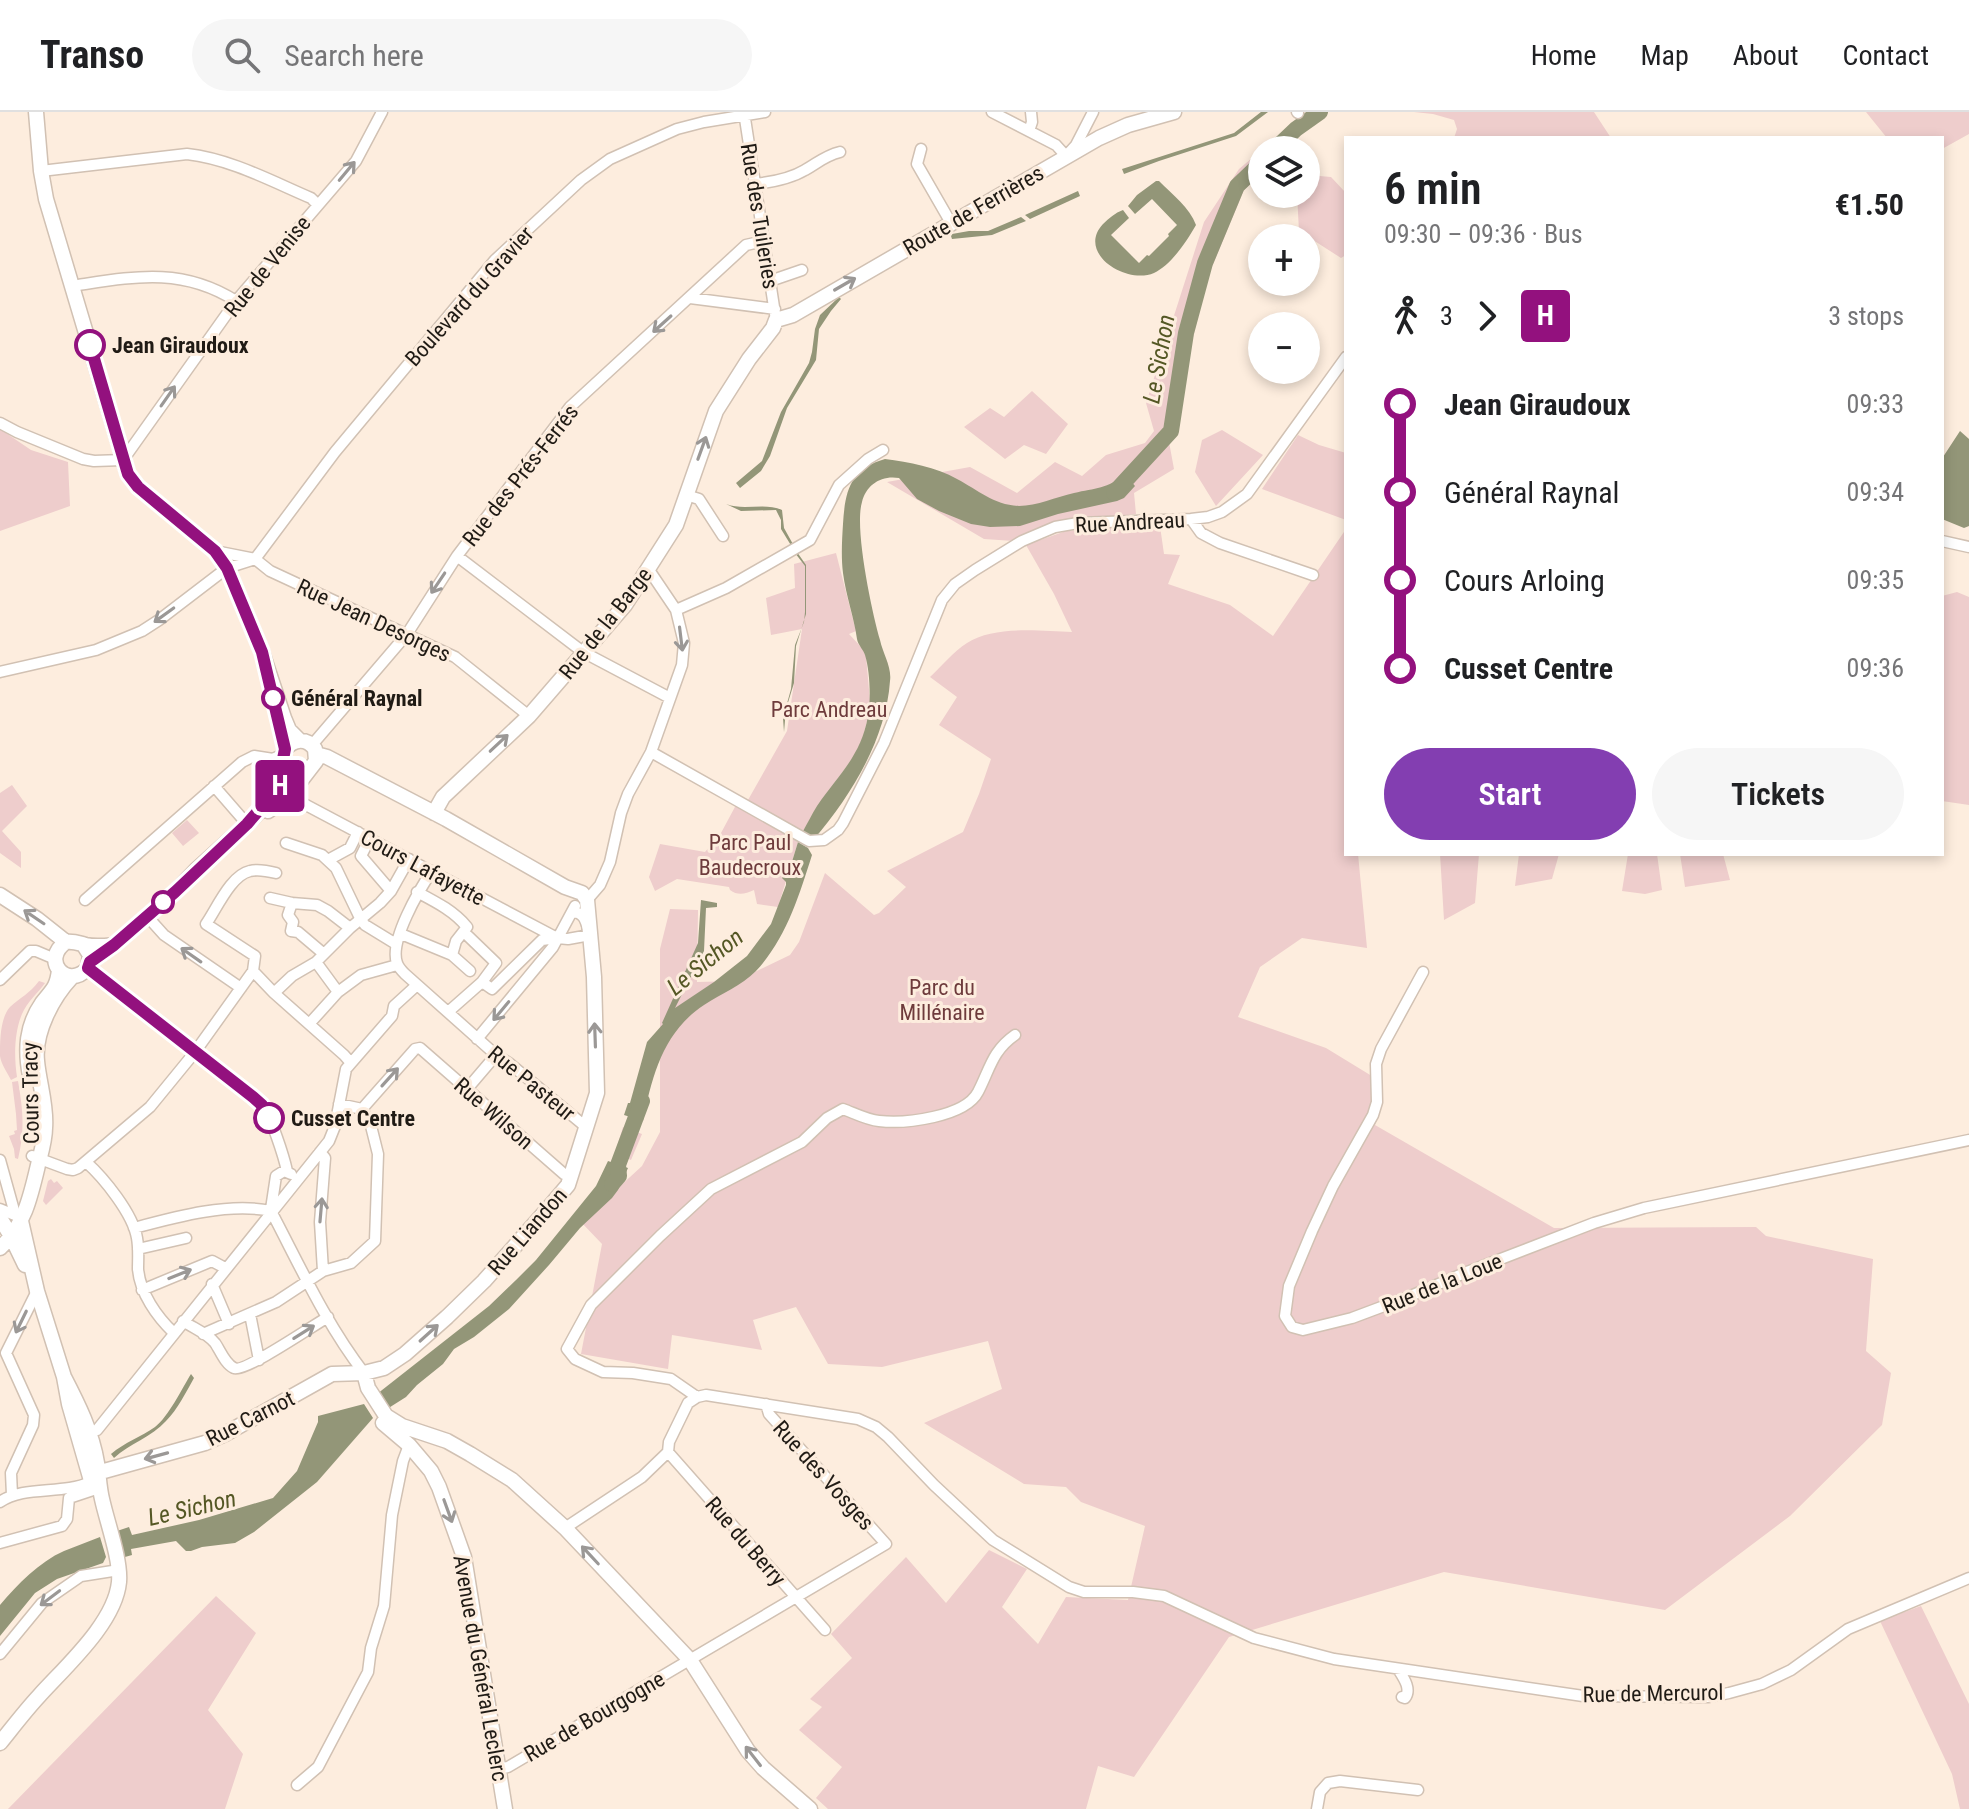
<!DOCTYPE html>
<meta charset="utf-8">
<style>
:root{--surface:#fff;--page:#f6f6f6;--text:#202124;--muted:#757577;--line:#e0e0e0;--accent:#833eb1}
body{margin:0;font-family:"Roboto Condensed",sans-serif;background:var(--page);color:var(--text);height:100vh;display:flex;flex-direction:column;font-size:30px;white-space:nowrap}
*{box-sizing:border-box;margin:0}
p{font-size:26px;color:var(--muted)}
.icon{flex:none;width:44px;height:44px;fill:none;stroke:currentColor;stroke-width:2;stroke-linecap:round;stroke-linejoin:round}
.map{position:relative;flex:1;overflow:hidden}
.details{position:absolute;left:1344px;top:24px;width:600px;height:720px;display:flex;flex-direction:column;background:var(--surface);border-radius:0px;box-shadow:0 4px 12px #0003}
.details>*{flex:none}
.badge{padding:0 16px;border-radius:6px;font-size:28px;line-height:52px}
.tools{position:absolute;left:1248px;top:24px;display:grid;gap:16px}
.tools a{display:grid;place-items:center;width:72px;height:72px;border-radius:50%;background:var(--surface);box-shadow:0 4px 12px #0003;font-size:40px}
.map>.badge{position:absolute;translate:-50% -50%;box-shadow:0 0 0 4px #fff}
.legs{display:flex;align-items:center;gap:12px;height:88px;padding:0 40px;font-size:26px}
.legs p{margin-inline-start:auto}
.headline{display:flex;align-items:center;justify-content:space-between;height:136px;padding:0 40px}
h1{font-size:44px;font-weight:600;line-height:60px}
.cta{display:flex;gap:16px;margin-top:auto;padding:16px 40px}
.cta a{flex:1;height:92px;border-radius:48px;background:var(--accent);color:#fff;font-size:32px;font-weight:600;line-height:92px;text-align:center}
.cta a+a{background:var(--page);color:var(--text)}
ul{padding:0 40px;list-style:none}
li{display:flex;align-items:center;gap:28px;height:88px;font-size:30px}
li i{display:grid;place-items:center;width:12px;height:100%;margin:0 10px;background:currentColor}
li i::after{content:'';width:20px;height:20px;margin:-10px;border:6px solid;border-radius:50%;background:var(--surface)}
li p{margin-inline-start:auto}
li:first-child i{background:linear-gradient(#0000 50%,currentColor 0)}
li:last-child i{background:linear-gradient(currentColor 50%,#0000 0)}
header{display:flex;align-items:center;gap:48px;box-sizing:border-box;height:112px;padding:0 40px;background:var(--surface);border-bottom:2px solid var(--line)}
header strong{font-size:38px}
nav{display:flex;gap:44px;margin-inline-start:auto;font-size:28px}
.search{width:560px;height:72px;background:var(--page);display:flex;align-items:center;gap:20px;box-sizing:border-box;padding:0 28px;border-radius:44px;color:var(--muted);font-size:30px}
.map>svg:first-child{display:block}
</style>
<header>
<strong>Transo</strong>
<div class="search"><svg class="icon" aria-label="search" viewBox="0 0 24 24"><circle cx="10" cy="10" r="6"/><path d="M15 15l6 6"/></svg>Search here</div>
<nav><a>Home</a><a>Map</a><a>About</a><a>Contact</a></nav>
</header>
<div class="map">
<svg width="1969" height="1697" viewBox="0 0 1969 1697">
<rect width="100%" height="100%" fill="#fdedde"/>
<path fill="#eecdcc" d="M1414,0H1594L1611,26H1454L1457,17L1454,8L1433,2Z
M1866,0H1969V22L1942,37V26H1887Z
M1296,9L1306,17L1284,38H1262V60L1244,78L1206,169L1169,330L1174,357L1134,381L1136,402L1055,411L1014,429L984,427L887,370L970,355L1017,381L1055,350L1082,364L1106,343L1145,331L1154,319L1146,291L1204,110L1239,57Z
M1308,63L1331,65L1346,81V143L1341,146L1299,119L1297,82H1306Z
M1032,279L1068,312L1046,342L1024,333L1005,347L964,315L990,296L1004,305Z
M0,317L31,338L68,350L70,394L0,419Z
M1222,318L1263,343L1216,394L1195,360L1202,328Z
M1298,323L1319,333L1346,341V408L1262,377Z
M1135,414H1160L1164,442L1180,443L1168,472L1230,493L1273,524L1346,417V742H1358L1367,836L1302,826L1260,855L1238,905L1326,936L1380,969L1382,993L1375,1013L1554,1116L1756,1115L1766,1124L1873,1147L1866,1239L1891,1261L1882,1313L1790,1404L1665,1498L1444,1460L1229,1525L1134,1665L1098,1654L1086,1697H828L816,1686L842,1655L799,1618L822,1595L810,1587L852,1546L831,1522L906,1445L946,1491L989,1438L1027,1457L1002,1495L1038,1532L1066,1485L1128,1488L1145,1414L1081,1390L1066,1375L1024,1372L924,1311L1002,1277L988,1229L882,1255L828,1252L796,1195L753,1208L762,1238L672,1223L668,1257L581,1242L602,1132L581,1110L642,1054L660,1020V837L670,797L698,798L697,870L736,869L790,843L799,830L825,761L874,803L879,801L906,775L887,759L963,720L979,682L991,647L939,613L957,585L930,565C942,554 953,540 967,531C994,513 1041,519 1072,520L1054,482L1026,433L1066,419Z
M836,441L856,519L849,522L862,536L866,544L870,589L868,605L863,625L855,643L817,695L802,721L748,688L787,619L802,517L771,523L766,486L795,476L794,452Z
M1957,480L1969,485V693L1942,689V484Z
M12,673L27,694L2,719L21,740V756L0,741V681Z
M736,693L798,730L778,795L757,792L754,778C745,782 738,784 730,778L729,775L677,767L655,779L649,765L660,732L705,740L721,721Z
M187,708L199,721L183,734L172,721Z
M1440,742H1479L1475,791L1444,808Z
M1519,742H1559L1552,767L1515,774Z
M1628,742H1657L1662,778L1645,782L1622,779Z
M1680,742H1723L1730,768L1685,775Z
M39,869L45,871C38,881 27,890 22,902C14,921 14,945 17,965L11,968C7,960 1,952 0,944C0,929 0,906 10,895C21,885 29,882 39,869Z
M18,969C23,998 25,1018 18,1047L15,1046L14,1037L9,1024L15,1022L14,1019L17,1018L16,1002L12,970Z
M623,1015L642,1022L631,1048L615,1041Z
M51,1067L54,1071L57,1069L63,1076L46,1093L43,1089L48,1069Z
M216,1484L256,1521L208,1598L243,1642L225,1697H8Z
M1921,1494L1969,1592V1697H1960L1952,1662L1880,1509Z"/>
<path fill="#939678" d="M1261,0H1268L1236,24L1159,49L1124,62L1122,57L1234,21Z
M1156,69H1159C1172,82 1190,96 1196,113C1187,129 1171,153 1154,161C1126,173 1076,141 1103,112C1109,106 1115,101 1123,98L1129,106L1111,123L1139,151L1147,143L1149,144L1169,124L1168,122L1177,113L1152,87L1135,102L1128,94L1137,83Z
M1078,79L1080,84L1030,107L1025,103Z
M1021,105L1026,109L992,123L952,127L951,124L952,122L969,119H988Z
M839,185L841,187L831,199L819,217L816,248L787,296L770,344L761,359L740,376L736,371L762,349L781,300L809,251L812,240L815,217L820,203Z
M1960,319L1969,327V414L1964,416L1942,407V349L1943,345Z
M885,347C909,350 936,355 957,367C978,378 994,393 1019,394C1037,394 1056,385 1074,381C1095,376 1108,377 1125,362L1135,374L1124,386L1117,389L1058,402L1020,414L990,415L971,412L939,399L917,387L899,366C881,363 866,373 862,390C854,416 872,500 880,528C883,542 892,555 890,569C886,627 851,684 814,727L802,721C807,712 812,702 817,694C839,662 861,644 868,604C871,587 870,559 865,543C863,537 858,533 857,527C854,505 846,484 843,461C841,445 842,428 843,412C845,379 850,357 885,347Z
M726,392C744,399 765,390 782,398L784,416L794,434L792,435L781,417V408L776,398L741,399Z
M797,440L806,453V502L796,534L794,571L786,597L784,620L783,606L791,577L795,533L804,510L805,500V454L795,441Z
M798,730L808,736L812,743C799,784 786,827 756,859C741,874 722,881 704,893C663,920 652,964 643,1009L624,1003L628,991H630L647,930L663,912L662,911L698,831L701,788L717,791V795L706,796L704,839L675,896L714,870L747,844L771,812L786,773V770L782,766L783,764L787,766Z
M608,1049L628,1056L618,1078L612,1086L580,1116L549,1153L509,1197L474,1225L454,1237L443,1252L417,1273L406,1285L387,1297L377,1282L489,1194L516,1168L536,1148L596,1074Z
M191,1262L194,1266C186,1280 178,1297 166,1309C152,1325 129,1332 114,1346L111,1342C125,1330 141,1325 155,1315C169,1304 181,1278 191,1262Z
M364,1292L373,1306L317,1370L254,1420L235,1431L202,1435L191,1439H186L176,1429L131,1437L132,1443L125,1445L117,1419L129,1415L132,1423L199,1408L273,1386L297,1359L318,1310V1304Z
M100,1425L106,1445L103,1451L57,1467L35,1481L0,1524V1493C18,1472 39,1450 64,1439C76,1434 88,1430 100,1425Z"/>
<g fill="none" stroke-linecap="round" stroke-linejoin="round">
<path stroke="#939678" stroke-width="16" d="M1274,38L1296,17L1320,0
M1114,381L1171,319L1186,221L1205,151L1237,74L1262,50
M612,1072L619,1064L618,1053L642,989"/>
<defs>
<path id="minor" d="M744,0L776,208
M992,0L1056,33L1066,44L1076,33L1093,0
M1297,0L1298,1
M1029,19L1032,10L1031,0
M921,37L917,52L951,111
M41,59L187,42C231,47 271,69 311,86L318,93
M755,72C773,70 790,67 805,58C818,51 824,44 840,40
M770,169L802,158
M72,174C132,165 181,154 236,189
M690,186L775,197
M0,311L17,320L83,347L94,349L123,348L236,189L356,49L382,0
M686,383L699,387L723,424
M1191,407L1201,421L1220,431L1313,463
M1942,429L1969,435
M215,439L255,447L270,459L455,545L529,604
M457,444L583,540L670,586
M676,498L726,476L810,428L839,373L868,347L883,338
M0,560L96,538L142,519L159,508L227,456L255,447L335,340L495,148L581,68L610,47L677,17L704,10L765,0
M312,633L407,522L457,444L570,295L746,133L764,129
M651,640L809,729L824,728L838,718L843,711L884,631L942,488L955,472L975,458L1022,429L1055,415L1078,411L1191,407L1208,405L1222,400L1247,382L1346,245
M288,658L289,684L557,826
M214,674L247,712
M370,726L361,744L391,779
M286,731L322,743L336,756L361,808L365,813L396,832
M328,748L350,736L358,720
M432,759C419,778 389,829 397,851C398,854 402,859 405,862L496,943L509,951L586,1015
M417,780C436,790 454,799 467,815L456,829L452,843
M270,786L292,791L317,793L328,799L350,816
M85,788L242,650L254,644L273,647L283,642
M587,788L600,773L610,750L621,701L628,682L651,640L682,553L684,531L676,498L649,458
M292,791L288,803L293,810L291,819L298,820L324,842
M146,803L164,823L241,876
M401,822L452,843L470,859
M468,824L496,851L482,870
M316,850L338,880
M88,856L203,945
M253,859L274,881L344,943L351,951
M1423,860L1381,937L1376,952L1377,990L1373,1003L1333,1074L1312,1119L1289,1174L1285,1204L1292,1215L1303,1218L1352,1206L1408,1185L1467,1160L1594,1111L1644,1096L1969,1028
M0,868L30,839H36L55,847
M274,881L292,864L316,850L350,816L380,791L391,779L409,747
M448,900L482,870L492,877L542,828L557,826L568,827L590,823C586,812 586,800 572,800
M310,911L338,880L361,863L397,853
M477,927L553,835L575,794
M212,953C228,966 248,978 262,993C271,1004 284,1045 287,1059
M467,977L496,943
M339,992L362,997
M362,997L415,937L420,936L564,1062L571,1064
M320,1040L325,1046L320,1110L323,1159
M32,1044L67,1057L73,1058L78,1056L150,995L195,940L253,859L255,844L206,812C217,796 231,763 250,759C258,757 268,759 276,761
M0,1048L15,1102
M86,1050C104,1066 133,1102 137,1126C139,1137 138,1147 138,1157C140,1181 157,1205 174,1221
M0,1097L17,1104
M271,1097L276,1064L284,1059L291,1062
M271,1099C300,1154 326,1212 364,1261
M134,1116C175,1105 229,1090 271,1099
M138,1137L186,1126
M212,1172L229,1212
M142,1178L212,1149L225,1156
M250,1202L259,1248
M183,1209C193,1216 207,1221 215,1231C220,1238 225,1252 234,1256C244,1261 314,1213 328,1205
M203,1222L276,1190L323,1159L351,1151L375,1129L378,1042L371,1014L362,997
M697,1285L671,1267L633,1261L603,1260L575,1247L567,1237L591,1193L660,1124L711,1077L802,1030L827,1006L843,997C854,1001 867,1008 879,1009C905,1012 965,1005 978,980C990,957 992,939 1015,923
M83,1321L97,1318L329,1029L335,1014L346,957L392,904L394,894L417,873
M668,1340L825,1518
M12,1383L11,1361L33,1313L34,1303L6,1241L37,1179
M0,1390C24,1373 63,1383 90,1370
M565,1416L642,1365L668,1340L669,1330L688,1291L697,1285L706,1283L858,1307L876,1315L888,1325L934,1373L993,1428L1069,1475L1084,1480H1133L1164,1484L1254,1526L1334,1547L1583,1584L1709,1585L1729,1581L1762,1572L1791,1558L1848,1517L1969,1466
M0,1431L62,1414L67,1407L69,1386L93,1378
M0,1542L42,1491L81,1464L119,1458
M1398,1557C1403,1565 1412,1577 1405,1586L1402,1585
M498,1657L508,1655L886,1432L769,1302L766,1292
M297,1673L318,1655L368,1560L371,1536L384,1494L392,1403L403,1349L409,1333
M1317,1697L1320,1680L1328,1671L1340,1669L1418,1678"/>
<path id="major" d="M36,0L41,59L46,87L128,362L138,375L215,439L227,456L262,540L284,606L289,618L299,628
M268,699L289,684L316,649L315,637C306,625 294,627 285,637
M434,701L443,685L529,604L625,493L676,413L716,299L749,247L773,216L776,208L793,203L1099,26L1128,13L1174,0
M0,783L37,807L66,830
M83,832L90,843L88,856C67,879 40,848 66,830C74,829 78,831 86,833C95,835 104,834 114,833
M90,850L114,833L175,780L196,758L247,712L271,687L279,675L287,656
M30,964C25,938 26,914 42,891C52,878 57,876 59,858
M0,1106L11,1124L25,1153
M21,1109L37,1179L64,1265L69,1292L92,1372
M0,1136C24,1115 31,1083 38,1053C41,1041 45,1028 45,1016C47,994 39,971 37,949C34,920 53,885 72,865
M364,1261L368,1276L386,1304L402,1314L447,1329L470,1342L512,1368L565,1416L690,1548L748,1639L763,1656L810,1697
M383,1311L409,1333L431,1359L439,1375L464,1445L505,1697
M97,1361L205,1331L225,1322L332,1262L364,1261L384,1256L405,1242L447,1205L484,1169L546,1099L568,1073L597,981L594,865L587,788L582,781L565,775L446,707L327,645L316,642
M0,1631C13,1615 25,1599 39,1584C65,1555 115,1511 119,1470C121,1448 107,1410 102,1387C99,1375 99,1363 97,1351C92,1320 78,1292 64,1265"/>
</defs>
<use href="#minor" stroke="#d1c1b3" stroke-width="13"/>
<use href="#major" stroke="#d1c1b3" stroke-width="17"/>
<use href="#minor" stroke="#fff" stroke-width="10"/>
<use href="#major" stroke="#fff" stroke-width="14"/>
</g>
<defs><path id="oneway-shaft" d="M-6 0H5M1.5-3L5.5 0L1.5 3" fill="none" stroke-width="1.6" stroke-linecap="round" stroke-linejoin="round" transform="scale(2)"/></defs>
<g stroke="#9b9896">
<use href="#oneway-shaft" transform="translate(347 59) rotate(-50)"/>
<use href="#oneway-shaft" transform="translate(845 172) rotate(-30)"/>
<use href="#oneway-shaft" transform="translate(662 212) rotate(138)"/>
<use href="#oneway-shaft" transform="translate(168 284) rotate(-55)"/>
<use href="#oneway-shaft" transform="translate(702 336) rotate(-70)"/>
<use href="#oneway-shaft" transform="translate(438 471) rotate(124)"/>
<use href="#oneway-shaft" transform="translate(164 503) rotate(144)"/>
<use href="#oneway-shaft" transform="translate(681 527) rotate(83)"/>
<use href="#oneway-shaft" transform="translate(499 631) rotate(-43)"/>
<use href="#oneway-shaft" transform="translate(34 805) rotate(-146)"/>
<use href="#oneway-shaft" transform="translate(191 843) rotate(-145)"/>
<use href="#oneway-shaft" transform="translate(501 899) rotate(130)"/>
<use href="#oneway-shaft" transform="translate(595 923) rotate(-92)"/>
<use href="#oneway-shaft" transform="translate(390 965) rotate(-48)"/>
<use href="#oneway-shaft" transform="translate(321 1098) rotate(-85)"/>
<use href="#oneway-shaft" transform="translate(180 1162) rotate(-22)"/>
<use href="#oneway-shaft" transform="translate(21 1210) rotate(116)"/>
<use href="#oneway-shaft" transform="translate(304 1220) rotate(-32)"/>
<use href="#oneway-shaft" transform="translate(429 1221) rotate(-42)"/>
<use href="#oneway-shaft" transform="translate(156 1344) rotate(165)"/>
<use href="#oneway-shaft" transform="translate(448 1399) rotate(70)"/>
<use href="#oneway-shaft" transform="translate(590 1443) rotate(-133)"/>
<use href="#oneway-shaft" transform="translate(50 1486) rotate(143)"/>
<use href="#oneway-shaft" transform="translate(753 1644) rotate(-128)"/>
</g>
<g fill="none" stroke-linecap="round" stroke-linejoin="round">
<defs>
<path id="line-1" d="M90,233L128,362L138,375L215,439L227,456L262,540L285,637L283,647L287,656L279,675L247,712L175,780L114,833L90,850L88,856L253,985L262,993L269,1006"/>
</defs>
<use href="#line-1" stroke="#fff" stroke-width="18"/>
<use href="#line-1" stroke="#93117e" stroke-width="12"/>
</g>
<g fill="#fff" stroke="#93117e" stroke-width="4">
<circle cx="90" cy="233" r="14"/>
<circle cx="273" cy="586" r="10"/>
<circle cx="163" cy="790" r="10"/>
<circle cx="269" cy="1006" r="14"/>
</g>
<g text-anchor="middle" stroke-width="6" stroke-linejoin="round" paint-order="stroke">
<g font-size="22" fill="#201b15" stroke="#fdedde">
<text transform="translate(973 98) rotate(-30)" y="8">Route de Ferrières</text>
<text transform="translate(760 104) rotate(81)" y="8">Rue des Tuileries</text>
<text transform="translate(267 154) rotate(-51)" y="8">Rue de Venise</text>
<text transform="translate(469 184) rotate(-48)" y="8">Boulevard du Gravier</text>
<text transform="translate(520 363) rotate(-52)" y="8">Rue des Prés-Ferrés</text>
<text transform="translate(1130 410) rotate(-3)" y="8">Rue Andreau</text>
<text transform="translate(374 508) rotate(25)" y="8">Rue Jean Desorges</text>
<text transform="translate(605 511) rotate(-52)" y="8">Rue de la Barge</text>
<text transform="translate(423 755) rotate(28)" y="8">Cours Lafayette</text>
<text transform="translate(532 971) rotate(39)" y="8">Rue Pasteur</text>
<text transform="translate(30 981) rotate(-91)" y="8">Cours Tracy</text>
<text transform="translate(494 1001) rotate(41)" y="8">Rue Wilson</text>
<text transform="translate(527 1119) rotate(-49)" y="8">Rue Liandon</text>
<text transform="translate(1442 1171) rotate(-22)" y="8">Rue de la Loue</text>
<text transform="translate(250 1306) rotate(-27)" y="8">Rue Carnot</text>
<text transform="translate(824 1363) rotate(48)" y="8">Rue des Vosges</text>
<text transform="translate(746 1429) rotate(49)" y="8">Rue du Berry</text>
<text transform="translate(481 1556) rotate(80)" y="8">Avenue du Général Leclerc</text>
<text transform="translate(1653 1581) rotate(-1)" y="8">Rue de Mercurol</text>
<text transform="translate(594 1604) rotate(-30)" y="8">Rue de Bourgogne</text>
</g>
<g font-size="22" font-weight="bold" fill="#201b15" stroke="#fdedde" text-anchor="start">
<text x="112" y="241">Jean Giraudoux</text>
<text x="291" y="594">Général Raynal</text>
<text x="291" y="1014">Cusset Centre</text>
</g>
<g font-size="22" fill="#6e3b3c" stroke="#fdedde">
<text x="829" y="605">Parc Andreau</text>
<text x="750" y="738">Parc Paul<tspan x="750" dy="25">Baudecroux</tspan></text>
<text x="942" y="883">Parc du<tspan x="942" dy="25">Millénaire</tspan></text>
</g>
<g font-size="24" font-style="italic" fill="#545724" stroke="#fdedde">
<text transform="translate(1159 247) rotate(-80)" y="8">Le Sichon</text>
<text transform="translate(705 850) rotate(-39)" y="8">Le Sichon</text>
<text transform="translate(192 1396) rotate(-13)" y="8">Le Sichon</text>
</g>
</g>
</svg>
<div class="tools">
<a><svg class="icon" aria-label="layers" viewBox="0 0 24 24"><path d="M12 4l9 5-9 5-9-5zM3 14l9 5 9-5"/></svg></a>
<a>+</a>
<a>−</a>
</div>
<b class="badge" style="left:280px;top:674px;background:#93117e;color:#fff">H</b>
<section class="details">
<div class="headline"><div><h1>6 min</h1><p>09:30 – 09:36 · Bus</p></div><b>€1.50</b></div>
<div class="legs"><svg class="icon" aria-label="walk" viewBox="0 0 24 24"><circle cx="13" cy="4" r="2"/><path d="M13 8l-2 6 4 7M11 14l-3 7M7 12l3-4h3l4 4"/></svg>3<svg class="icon" aria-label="forward" viewBox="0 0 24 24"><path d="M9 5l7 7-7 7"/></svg><b class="badge" style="background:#93117e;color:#fff">H</b><p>3 stops</p></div>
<ul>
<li><i style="color:#93117e"></i><b>Jean Giraudoux</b><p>09:33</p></li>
<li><i style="color:#93117e"></i><span>Général Raynal</span><p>09:34</p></li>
<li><i style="color:#93117e"></i><span>Cours Arloing</span><p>09:35</p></li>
<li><i style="color:#93117e"></i><b>Cusset Centre</b><p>09:36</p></li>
</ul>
<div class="cta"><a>Start</a><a>Tickets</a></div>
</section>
</div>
